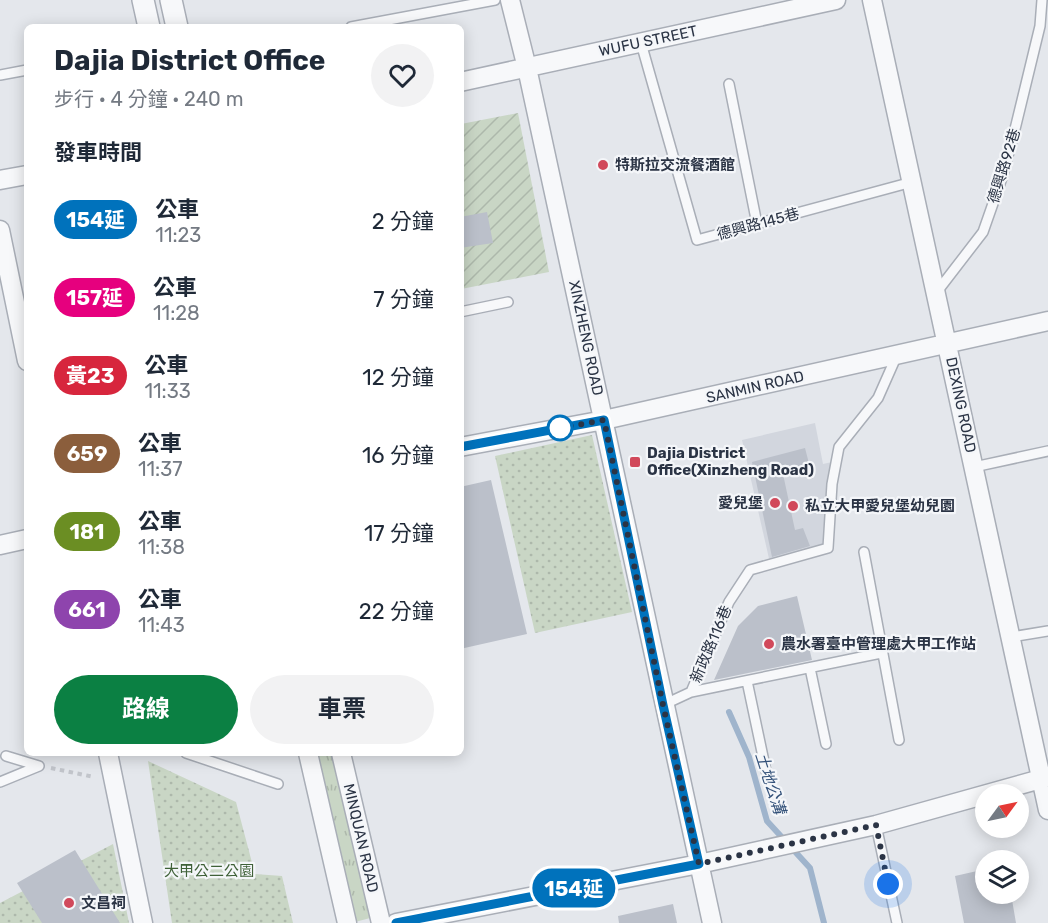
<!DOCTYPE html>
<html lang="zh-TW">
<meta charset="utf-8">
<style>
:root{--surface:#fff;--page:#f2f2f3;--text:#1f2937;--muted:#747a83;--accent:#0b8043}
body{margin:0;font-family:Rubik,"Noto Sans TC",sans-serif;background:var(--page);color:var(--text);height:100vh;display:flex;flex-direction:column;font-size:22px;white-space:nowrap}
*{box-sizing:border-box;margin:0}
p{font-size:20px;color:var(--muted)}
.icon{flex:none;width:33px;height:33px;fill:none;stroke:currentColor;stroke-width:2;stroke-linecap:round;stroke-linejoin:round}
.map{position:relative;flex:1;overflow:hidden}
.panel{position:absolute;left:24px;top:24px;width:440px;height:732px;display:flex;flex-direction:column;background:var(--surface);border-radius:9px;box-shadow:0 3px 15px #0003}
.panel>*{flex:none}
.badge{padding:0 12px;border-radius:20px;font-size:21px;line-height:39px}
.needle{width:39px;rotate:57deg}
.tools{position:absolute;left:975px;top:784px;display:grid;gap:12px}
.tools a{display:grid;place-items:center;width:54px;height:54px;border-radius:50%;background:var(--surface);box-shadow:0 3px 15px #0003;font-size:30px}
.you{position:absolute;width:30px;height:30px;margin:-15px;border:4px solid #fff;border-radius:50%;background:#1a73e8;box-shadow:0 0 0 9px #1a73e833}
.map>.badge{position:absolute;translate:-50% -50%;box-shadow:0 0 0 3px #fff}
h2{padding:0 30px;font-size:22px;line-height:54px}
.round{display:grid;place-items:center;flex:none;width:63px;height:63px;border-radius:32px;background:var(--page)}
.headline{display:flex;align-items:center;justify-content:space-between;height:102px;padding:0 30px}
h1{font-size:28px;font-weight:700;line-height:45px}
.primary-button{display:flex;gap:12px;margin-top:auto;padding:12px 30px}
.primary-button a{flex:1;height:69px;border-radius:36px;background:var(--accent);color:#fff;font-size:24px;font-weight:700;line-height:69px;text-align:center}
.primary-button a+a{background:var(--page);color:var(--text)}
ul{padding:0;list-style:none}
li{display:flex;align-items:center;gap:18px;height:78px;padding:0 30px}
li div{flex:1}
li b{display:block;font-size:22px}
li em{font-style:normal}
li .badge{min-width:66px;font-weight:700;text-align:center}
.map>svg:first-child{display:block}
</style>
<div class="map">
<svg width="1048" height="923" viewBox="0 0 1048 923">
<defs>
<pattern id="grass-tufts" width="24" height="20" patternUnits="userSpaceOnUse" patternTransform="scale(1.5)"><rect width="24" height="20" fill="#c9d6c5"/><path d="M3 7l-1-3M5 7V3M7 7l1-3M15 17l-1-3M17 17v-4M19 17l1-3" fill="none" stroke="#adb8ab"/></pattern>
<pattern id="park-dots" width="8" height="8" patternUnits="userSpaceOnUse" patternTransform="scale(1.5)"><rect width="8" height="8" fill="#c9d6c5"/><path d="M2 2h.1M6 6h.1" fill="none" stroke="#adb8ab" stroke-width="1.8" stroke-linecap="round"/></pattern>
<pattern id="garden-furrows" width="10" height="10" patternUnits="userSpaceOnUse" patternTransform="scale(1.5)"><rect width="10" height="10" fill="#c9d6c5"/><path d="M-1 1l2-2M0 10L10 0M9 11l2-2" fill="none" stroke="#adb8ab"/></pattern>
</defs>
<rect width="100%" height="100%" fill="#e4e7ec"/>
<path fill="#d2d6de" d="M815,423L823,464L832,462L824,548L770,563L742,440Z"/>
<path fill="url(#grass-tufts)" d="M316,753H337L374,917L355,922Z"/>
<path fill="url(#park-dots)" d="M592,435L632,612L535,633L495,456Z
M148,761L236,802L255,874L282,876L293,923H172Z
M113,844L129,923H0V903Z"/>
<path fill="url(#garden-furrows)" d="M518,113L549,272L461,289V124Z"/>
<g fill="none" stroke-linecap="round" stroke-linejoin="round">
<path stroke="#9fb4cc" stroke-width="6" d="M729,712L749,757L767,821L810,868L824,923"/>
</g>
<path fill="#bbc0ca" d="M487,212L493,243L460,248V217Z
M805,448L813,479L783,474L795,530L803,528L810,546L772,557L752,462Z
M491,480L527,634L460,649V487Z
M797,596L812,660L714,680L738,626L758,606Z
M75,850L120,923H42L17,883Z
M986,869V894H1011L1016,923H964L955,876Z
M673,904L677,923H619L618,916Z"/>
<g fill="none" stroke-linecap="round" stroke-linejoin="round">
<defs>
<path id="service" d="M351,27L495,0
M641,43L697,240L912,182
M0,75L27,70
M729,84L757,224
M936,293L983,232L1003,175L1016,125L1040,26L1042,0
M460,312L508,302
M974,467L1048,451
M864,552L899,740
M1011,637L1048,631
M810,668L826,744
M747,681L766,771
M691,692L881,653
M663,705L691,692L729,602L750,570L828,548L832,484L839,447L878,398L897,355
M186,753L278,784
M0,782L39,766L6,756
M876,825L897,923"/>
<path id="minor" d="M510,0L527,68L712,923
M872,0L1048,810
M460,82L836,0
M0,180L27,175
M0,230L27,361
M460,447L604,420L1048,321
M0,545L27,539
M108,753L143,923
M308,753L347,923
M341,753L381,923
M396,923L699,864L876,825L1048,777"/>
<path id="tertiary" d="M143,0L149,27
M171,0L177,27"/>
</defs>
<use href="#service" stroke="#a9aeb7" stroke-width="12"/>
<use href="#minor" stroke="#a9aeb7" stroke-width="21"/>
<use href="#tertiary" stroke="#a9aeb7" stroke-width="24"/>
<path stroke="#c2c5cb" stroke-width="4" stroke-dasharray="4.5 4.5" stroke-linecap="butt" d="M51,768L94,777"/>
<use href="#service" stroke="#f7f8fa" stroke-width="9"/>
<use href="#minor" stroke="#f7f8fa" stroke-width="18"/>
<use href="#tertiary" stroke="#f7f8fa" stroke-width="21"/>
</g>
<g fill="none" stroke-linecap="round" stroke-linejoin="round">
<defs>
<path id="line" d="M396,923L699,864L663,705L604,420L460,447"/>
</defs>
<use href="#line" stroke="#fff" stroke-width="14"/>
<use href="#line" stroke="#0072bc" stroke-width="9"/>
<path stroke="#2b3445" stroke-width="6" stroke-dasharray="0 10.8" d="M560,428L604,420L663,705L699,864L876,825L888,884"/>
</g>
<g fill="#d1495b" stroke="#f4f6f9" stroke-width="2">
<circle cx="603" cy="165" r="6"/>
<rect x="629" y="456" width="12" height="12" rx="3"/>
<circle cx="775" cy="503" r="6"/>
<circle cx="793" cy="506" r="6"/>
<circle cx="769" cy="644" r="6"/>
<circle cx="69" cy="903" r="6"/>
</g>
<circle fill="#fff" stroke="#0072bc" stroke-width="3" cx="560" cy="428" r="12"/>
<g text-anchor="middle" stroke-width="4.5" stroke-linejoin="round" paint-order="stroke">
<g font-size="15" fill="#2b3445" stroke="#f4f6f9">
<text transform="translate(648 41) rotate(-12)" y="5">WUFU STREET</text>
<text transform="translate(1004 166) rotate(-73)" y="5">德興路92巷</text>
<text transform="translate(758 224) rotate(-15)" y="5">德興路145巷</text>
<text transform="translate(586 338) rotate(78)" y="5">XINZHENG ROAD</text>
<text transform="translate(755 387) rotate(-13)" y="5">SANMIN ROAD</text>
<text transform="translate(961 405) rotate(78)" y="5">DEXING ROAD</text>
<text transform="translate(711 644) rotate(-67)" y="5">新政路116巷</text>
<text transform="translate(361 838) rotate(77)" y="5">MINQUAN ROAD</text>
</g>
<g font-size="15" font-weight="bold" fill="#2b3445" stroke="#f4f6f9" text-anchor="start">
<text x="615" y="170">特斯拉交流餐酒館</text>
<text x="647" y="458">Dajia District<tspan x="647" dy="17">Office(Xinzheng Road)</tspan></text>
<text x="763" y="508" text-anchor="end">愛兒堡</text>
<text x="805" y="511">私立大甲愛兒堡幼兒園</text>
<text x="781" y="649">農水署臺中管理處大甲工作站</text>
<text x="81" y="908">文昌祠</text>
</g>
<g font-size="15" fill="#3f6138" stroke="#f4f6f9">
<text x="209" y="876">大甲公二公園</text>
</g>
<g font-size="16" font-style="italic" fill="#34527a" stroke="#f4f6f9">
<text transform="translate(771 783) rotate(72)" y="6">土地公溝</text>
</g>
</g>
</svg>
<div class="tools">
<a><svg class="needle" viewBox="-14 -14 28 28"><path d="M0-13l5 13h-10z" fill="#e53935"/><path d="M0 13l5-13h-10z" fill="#747a83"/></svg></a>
<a><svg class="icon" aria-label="layers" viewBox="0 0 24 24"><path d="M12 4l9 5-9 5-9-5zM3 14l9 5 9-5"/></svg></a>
</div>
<div class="you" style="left:888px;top:884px"></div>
<b class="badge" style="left:574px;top:888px;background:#0072bc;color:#fff">154延</b>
<section class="panel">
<div class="headline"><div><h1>Dajia District Office</h1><p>步行 · 4 分鐘 · 240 m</p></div><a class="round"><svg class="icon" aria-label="heart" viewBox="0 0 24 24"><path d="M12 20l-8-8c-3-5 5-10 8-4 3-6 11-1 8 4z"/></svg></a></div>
<h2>發車時間</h2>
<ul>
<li><span class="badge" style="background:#0072bc;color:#fff">154延</span><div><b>公車</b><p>11:23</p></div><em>2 分鐘</em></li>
<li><span class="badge" style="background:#e6007e;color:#fff">157延</span><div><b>公車</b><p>11:28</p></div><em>7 分鐘</em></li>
<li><span class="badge" style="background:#d7263d;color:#fff">黃23</span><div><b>公車</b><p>11:33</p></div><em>12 分鐘</em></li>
<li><span class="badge" style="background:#8b5e3c;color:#fff">659</span><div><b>公車</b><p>11:37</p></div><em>16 分鐘</em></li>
<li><span class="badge" style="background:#6b8e23;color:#fff">181</span><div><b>公車</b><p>11:38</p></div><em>17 分鐘</em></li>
<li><span class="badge" style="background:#8e44ad;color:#fff">661</span><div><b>公車</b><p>11:43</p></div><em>22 分鐘</em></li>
</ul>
<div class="primary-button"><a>路線</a><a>車票</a></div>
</section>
</div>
